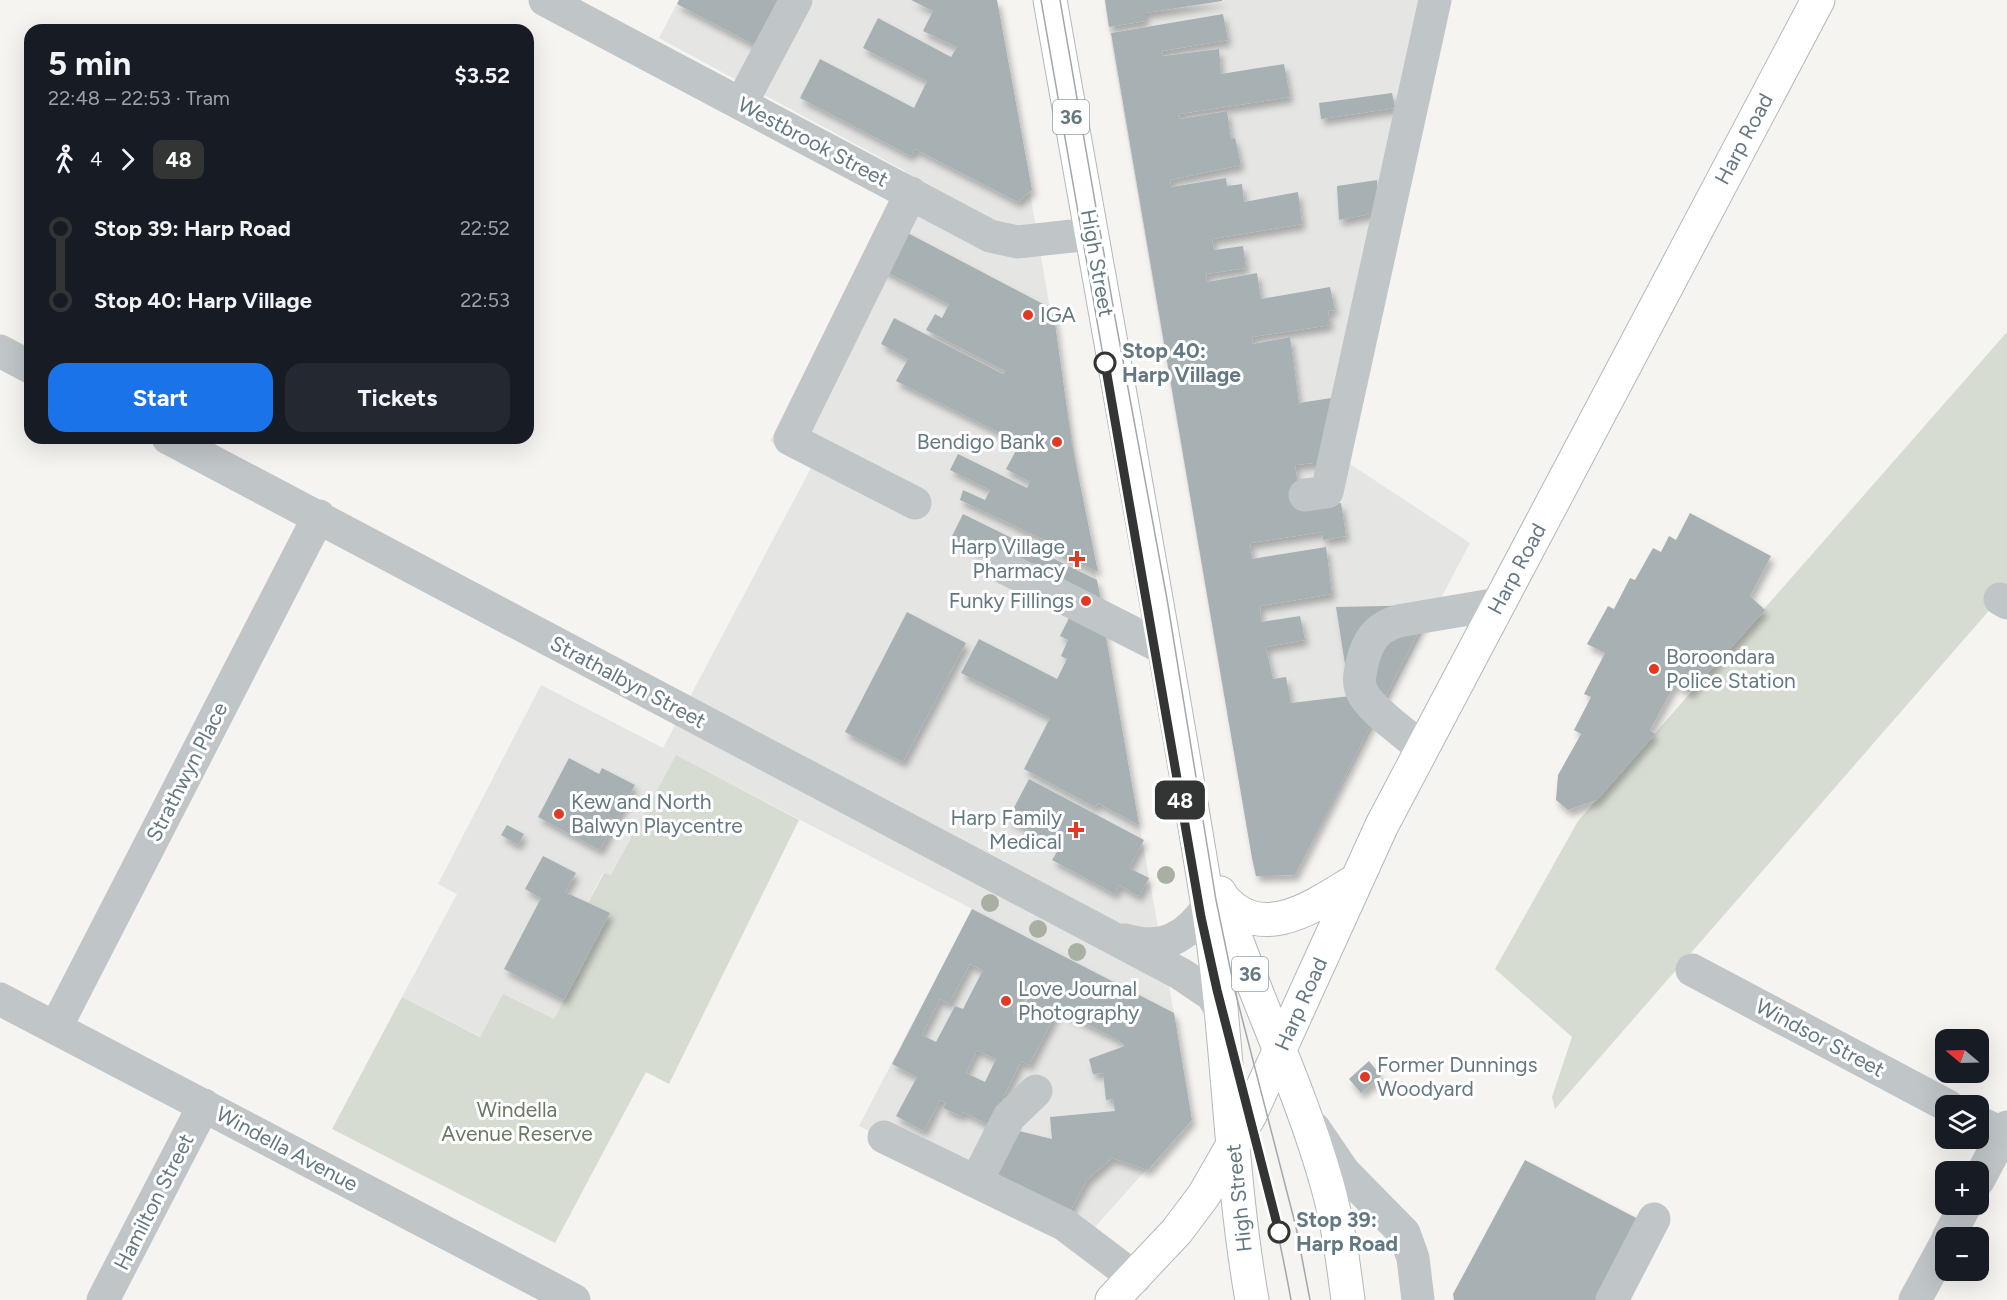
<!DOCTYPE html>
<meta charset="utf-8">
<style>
:root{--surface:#171b24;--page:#242831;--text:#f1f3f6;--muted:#9ea1a6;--accent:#1a73e8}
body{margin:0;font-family:Figtree,sans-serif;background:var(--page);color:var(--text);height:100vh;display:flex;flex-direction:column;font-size:22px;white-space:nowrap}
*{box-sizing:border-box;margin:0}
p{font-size:20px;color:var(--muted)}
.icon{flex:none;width:33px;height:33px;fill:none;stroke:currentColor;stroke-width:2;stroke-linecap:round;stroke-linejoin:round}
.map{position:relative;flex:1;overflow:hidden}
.sheet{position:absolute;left:24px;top:24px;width:510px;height:420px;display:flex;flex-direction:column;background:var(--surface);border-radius:18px;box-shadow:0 6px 24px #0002}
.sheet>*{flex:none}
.badge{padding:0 12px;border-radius:9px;font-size:21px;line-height:39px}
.needle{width:39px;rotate:289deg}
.fabs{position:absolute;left:1935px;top:1029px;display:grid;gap:12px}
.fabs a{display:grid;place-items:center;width:54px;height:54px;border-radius:12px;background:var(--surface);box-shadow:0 6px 24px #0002;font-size:30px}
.map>.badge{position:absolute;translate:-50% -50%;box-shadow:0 0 0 3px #fff}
.legs{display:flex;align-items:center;gap:9px;height:66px;padding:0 24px;font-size:20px}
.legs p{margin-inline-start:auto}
.summary{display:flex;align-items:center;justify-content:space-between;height:102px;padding:0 24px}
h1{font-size:33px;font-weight:700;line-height:45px}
.action{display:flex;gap:12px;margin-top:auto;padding:12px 24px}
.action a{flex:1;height:69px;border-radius:18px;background:var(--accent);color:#fff;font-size:24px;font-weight:700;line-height:69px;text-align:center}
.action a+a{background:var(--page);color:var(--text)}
ul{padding:0 24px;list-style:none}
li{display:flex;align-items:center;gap:21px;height:72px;font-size:22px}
li i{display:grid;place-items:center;width:9px;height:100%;margin:0 8px;background:currentColor}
li i::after{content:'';width:15px;height:15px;margin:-8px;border:4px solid;border-radius:50%;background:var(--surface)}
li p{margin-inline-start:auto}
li:first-child i{background:linear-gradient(#0000 50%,currentColor 0)}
li:last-child i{background:linear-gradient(currentColor 50%,#0000 0)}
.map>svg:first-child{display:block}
</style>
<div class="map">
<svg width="2007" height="1300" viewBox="0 0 2007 1300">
<defs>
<filter id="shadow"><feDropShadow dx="3.5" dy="6" stdDeviation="3" flood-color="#0004"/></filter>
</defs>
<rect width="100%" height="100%" fill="#f5f4f1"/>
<path fill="#e5e6e4" d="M679,0H997L1127,758L1174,1013L1168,1145L1073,1252L1053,1226L859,1126L972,909L677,756L611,876L603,873L588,902L610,913L554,1019L481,1037L402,997L457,894L438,884L541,685L663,748L813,464L770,441L905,171L659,38Z
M1104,0H1446L1347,462L1470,543L1295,875L1256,876L1252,858Z"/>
<path fill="#d7dcd2" d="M2007,332V590L1555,1109L1552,1097L1572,1037L1495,969L1578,821Z
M676,755L799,820L669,1084L646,1072L555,1243L332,1129L402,997L480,1037L503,994L554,1019L609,914L588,903L604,873L611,875Z"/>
<path fill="#a7b1b4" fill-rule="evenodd" filter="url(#shadow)" d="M679,0H788L762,49L677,4Z
M911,0H997L1032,190L1018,202L915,149L911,156L800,98L820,59L914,108L927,81L863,48L878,18L951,57L957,47L923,31L933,11Z
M1105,0H1222V1L1145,13V21L1109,27Z
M1223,14L1228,40L1162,51L1163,56L1219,49L1221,74L1284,64L1290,97L1179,114L1180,119L1227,111L1231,139L1235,138L1241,165L1170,180L1171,187L1226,178L1227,186L1242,184L1244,202L1298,192L1302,224L1212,239L1214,250L1243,246L1246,268L1206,274L1207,282L1257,273L1261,299L1330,287L1335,310L1328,311L1330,325L1252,337L1253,344L1290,337L1299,403L1344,396L1322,462L1295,465L1302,509L1341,503L1346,536L1323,540L1322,532L1250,543L1252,559L1326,547L1332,594L1260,606L1261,622L1300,616L1305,640L1266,647L1273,679L1286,677L1291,703L1350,696L1336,607L1432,605L1295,875L1256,876L1252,858L1111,33Z
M1392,93L1395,108L1321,119L1319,103Z
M1377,180L1379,208L1375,213L1339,220L1337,186Z
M902,230L1045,305L1054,316L1072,445L1098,572L1052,550L1055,545L960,500L963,490L985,500L990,490L950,470L958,454L1027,488L1030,482L1006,469L1020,443L896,381L908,359L881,344L894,318L1003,374L1005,371L926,330L935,314L942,318L949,304L881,269Z
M1690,513L1771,556L1750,596L1765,610L1690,693L1675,684L1650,730L1655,734L1597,800L1568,810L1556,800L1558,775L1581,734L1574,730L1591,697L1584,694L1605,653L1587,644L1608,606L1614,609L1630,578L1635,580L1653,548L1661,552L1669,536L1676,540Z
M963,514L1097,580L1103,611L981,549L980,553L951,538Z
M1073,610L1104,626L1139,825L1098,803L1095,807L1024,769L1050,718L961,673L979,639L1057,679L1067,659L1061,656L1068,640L1060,636Z
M907,612L966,643L903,762L845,732Z
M569,758L599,774L602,768L635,785L600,850L538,817Z
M1029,779L1144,840L1129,868L1149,878L1139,896L1119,885L1115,894L1052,860L1060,847L1008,819Z
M507,825L524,834L518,845L501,835Z
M543,856L576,873L565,892L610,913L564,1000L504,969L541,898L525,889Z
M972,909L1174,1013L1192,1120L1148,1170L1112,1158L1087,1180L1067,1217L994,1179L1011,1129L1052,1139L1050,1117L1115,1111L1113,1099L1106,1100L1103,1073L1093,1074L1089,1059L1125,1046L1117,1039L1058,1010L1029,1065L1021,1061L990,1125L963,1112L961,1116L943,1108L946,1103L940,1100L924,1131L896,1116L917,1077L892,1064ZM970,964L983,970L963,1009L955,1006L936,1042L922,1035L940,999L949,1004ZM1026,987L1033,989L1019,1015L1013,1012ZM977,1050L996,1059L985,1082L966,1073Z
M1369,1061L1381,1076L1361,1093L1349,1079Z
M1525,1160L1644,1222L1603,1300H1454L1453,1294Z"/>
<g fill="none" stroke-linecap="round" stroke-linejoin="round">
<defs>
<path id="major" d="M1050,0C1103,302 1159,603 1208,906C1229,1036 1229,1170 1252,1300
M1220,893C1252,992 1299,1084 1327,1184C1338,1222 1343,1261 1348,1300
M1221,896C1261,945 1314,906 1355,881
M1112,1300L1177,1231L1204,1195L1250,1115L1382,825L1818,0"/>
</defs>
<use href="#major" stroke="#b3b8bb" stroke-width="35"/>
<path stroke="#c0c5c7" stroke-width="33" d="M545,0L990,236L1017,242L1091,234
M741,104L796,0
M911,193L790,439L915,503
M0,351L30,367
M168,438L1181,974L1212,995L1222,1012
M1305,495L1327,492L1435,0
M1001,566L1163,648
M2000,599L2007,603
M1422,748C1406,734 1367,708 1361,689C1357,679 1362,666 1364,656C1370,637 1379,627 1398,621L1498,604
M1125,940C1163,951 1186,938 1208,907
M1692,970L1948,1106
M0,999L574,1300
M56,1027L319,516
M1978,1122L2003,1134
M1314,1128L1344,1172L1404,1233L1413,1258L1418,1300
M884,1137L1065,1225L1135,1278
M977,1180L1009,1117L1036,1091
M1978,1181L2007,1127
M1948,1238L1966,1204
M103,1300L204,1105
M1612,1300L1654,1219
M1915,1300L1946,1243"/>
<use href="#major" stroke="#fff" stroke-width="33"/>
<path stroke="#a1a8ac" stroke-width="1.5" d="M1041,0L1201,917C1228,1045 1268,1171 1291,1300
M1060,0L1116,323L1167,599L1216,900L1234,987L1296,1227L1310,1300"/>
</g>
<g fill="#a9b0a3">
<circle cx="1166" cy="875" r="9"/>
<circle cx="990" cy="903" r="9"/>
<circle cx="1038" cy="929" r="9"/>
<circle cx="1077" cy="952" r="9"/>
</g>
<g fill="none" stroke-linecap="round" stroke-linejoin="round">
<defs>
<path id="line-1" d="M1105,363L1201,917L1217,990L1279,1232"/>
</defs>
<use href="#line-1" stroke="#fff" stroke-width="14"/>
<use href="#line-1" stroke="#333434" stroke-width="9"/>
</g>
<g fill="#e23924" stroke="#fff" stroke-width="2">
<circle cx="1028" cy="315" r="6"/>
<circle cx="1057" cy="442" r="6"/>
<path d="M1074 550h6v6h6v6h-6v6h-6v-6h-6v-6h6z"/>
<circle cx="1086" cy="601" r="6"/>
<circle cx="1654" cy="669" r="6"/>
<circle cx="559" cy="814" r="6"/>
<path d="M1073 821h6v6h6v6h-6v6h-6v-6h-6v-6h6z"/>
<circle cx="1006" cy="1001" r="6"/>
<circle cx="1365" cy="1077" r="6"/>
</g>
<g fill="#fff" stroke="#333434" stroke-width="3">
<circle cx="1105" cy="363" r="10"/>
<circle cx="1279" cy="1232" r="10"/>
</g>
<g text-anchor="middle" stroke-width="6" stroke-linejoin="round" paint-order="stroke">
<g fill="#fff" stroke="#92a0a8" stroke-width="1.5">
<rect x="1053" y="100" width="36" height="34" rx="4.5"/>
<rect x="1232" y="957" width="36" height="34" rx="4.5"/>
</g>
<g font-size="20" font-weight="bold" fill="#647882">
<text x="1071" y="124">36</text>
<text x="1250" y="981">36</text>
</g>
<g font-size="21" fill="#647882" stroke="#fff">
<text transform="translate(1744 139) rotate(-62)" y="7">Harp Road</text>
<text transform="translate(813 142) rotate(28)" y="7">Westbrook Street</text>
<text transform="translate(1097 263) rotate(80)" y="7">High Street</text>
<text transform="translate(1517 569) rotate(-62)" y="7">Harp Road</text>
<text transform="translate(628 682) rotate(28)" y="7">Strathalbyn Street</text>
<text transform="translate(187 772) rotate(-63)" y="7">Strathwyn Place</text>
<text transform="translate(1301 1004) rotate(-66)" y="7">Harp Road</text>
<text transform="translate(1820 1038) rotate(28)" y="7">Windsor Street</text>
<text transform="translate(287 1149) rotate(28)" y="7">Windella Avenue</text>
<text transform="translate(1239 1198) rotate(-96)" y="7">High Street</text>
<text transform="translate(154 1202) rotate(-63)" y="7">Hamilton Street</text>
</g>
<g font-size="21" fill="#647882" stroke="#fff" text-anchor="start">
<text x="1040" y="322">IGA</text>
<text x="1045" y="449" text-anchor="end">Bendigo Bank</text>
<text x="1065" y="554" text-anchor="end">Harp Village<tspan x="1065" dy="24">Pharmacy</tspan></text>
<text x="1074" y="608" text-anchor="end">Funky Fillings</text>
<text x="1666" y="664">Boroondara<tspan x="1666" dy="24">Police Station</tspan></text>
<text x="571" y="809">Kew and North<tspan x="571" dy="24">Balwyn Playcentre</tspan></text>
<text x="1062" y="825" text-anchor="end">Harp Family<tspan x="1062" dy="24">Medical</tspan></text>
<text x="1018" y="996">Love Journal<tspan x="1018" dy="24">Photography</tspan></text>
<text x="1377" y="1072">Former Dunnings<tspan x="1377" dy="24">Woodyard</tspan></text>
</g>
<g font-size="21" font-weight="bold" fill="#647882" stroke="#fff" text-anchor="start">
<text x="1122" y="358">Stop 40:<tspan x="1122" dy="24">Harp Village</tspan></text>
<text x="1296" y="1227">Stop 39:<tspan x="1296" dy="24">Harp Road</tspan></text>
</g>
<g font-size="21" fill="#6a7963" stroke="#fff">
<text x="517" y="1117">Windella<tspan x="517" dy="24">Avenue Reserve</tspan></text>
</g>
</g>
</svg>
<div class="fabs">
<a><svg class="needle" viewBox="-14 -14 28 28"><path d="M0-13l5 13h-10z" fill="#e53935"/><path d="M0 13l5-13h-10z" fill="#9ea1a6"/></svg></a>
<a><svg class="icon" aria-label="layers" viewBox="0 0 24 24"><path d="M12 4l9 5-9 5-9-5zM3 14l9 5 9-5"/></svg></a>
<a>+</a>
<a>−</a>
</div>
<b class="badge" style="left:1180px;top:800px;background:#333434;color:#fff">48</b>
<section class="sheet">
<div class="summary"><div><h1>5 min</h1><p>22:48 – 22:53 · Tram</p></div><b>$3.52</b></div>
<div class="legs"><svg class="icon" aria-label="walk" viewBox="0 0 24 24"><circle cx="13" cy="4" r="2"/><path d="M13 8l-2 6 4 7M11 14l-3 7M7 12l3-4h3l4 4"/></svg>4<svg class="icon" aria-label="forward" viewBox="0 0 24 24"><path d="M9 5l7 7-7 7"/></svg><b class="badge" style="background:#333434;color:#fff">48</b></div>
<ul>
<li><i style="color:#333434"></i><b>Stop 39: Harp Road</b><p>22:52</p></li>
<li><i style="color:#333434"></i><b>Stop 40: Harp Village</b><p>22:53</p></li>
</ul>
<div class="action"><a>Start</a><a>Tickets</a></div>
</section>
</div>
